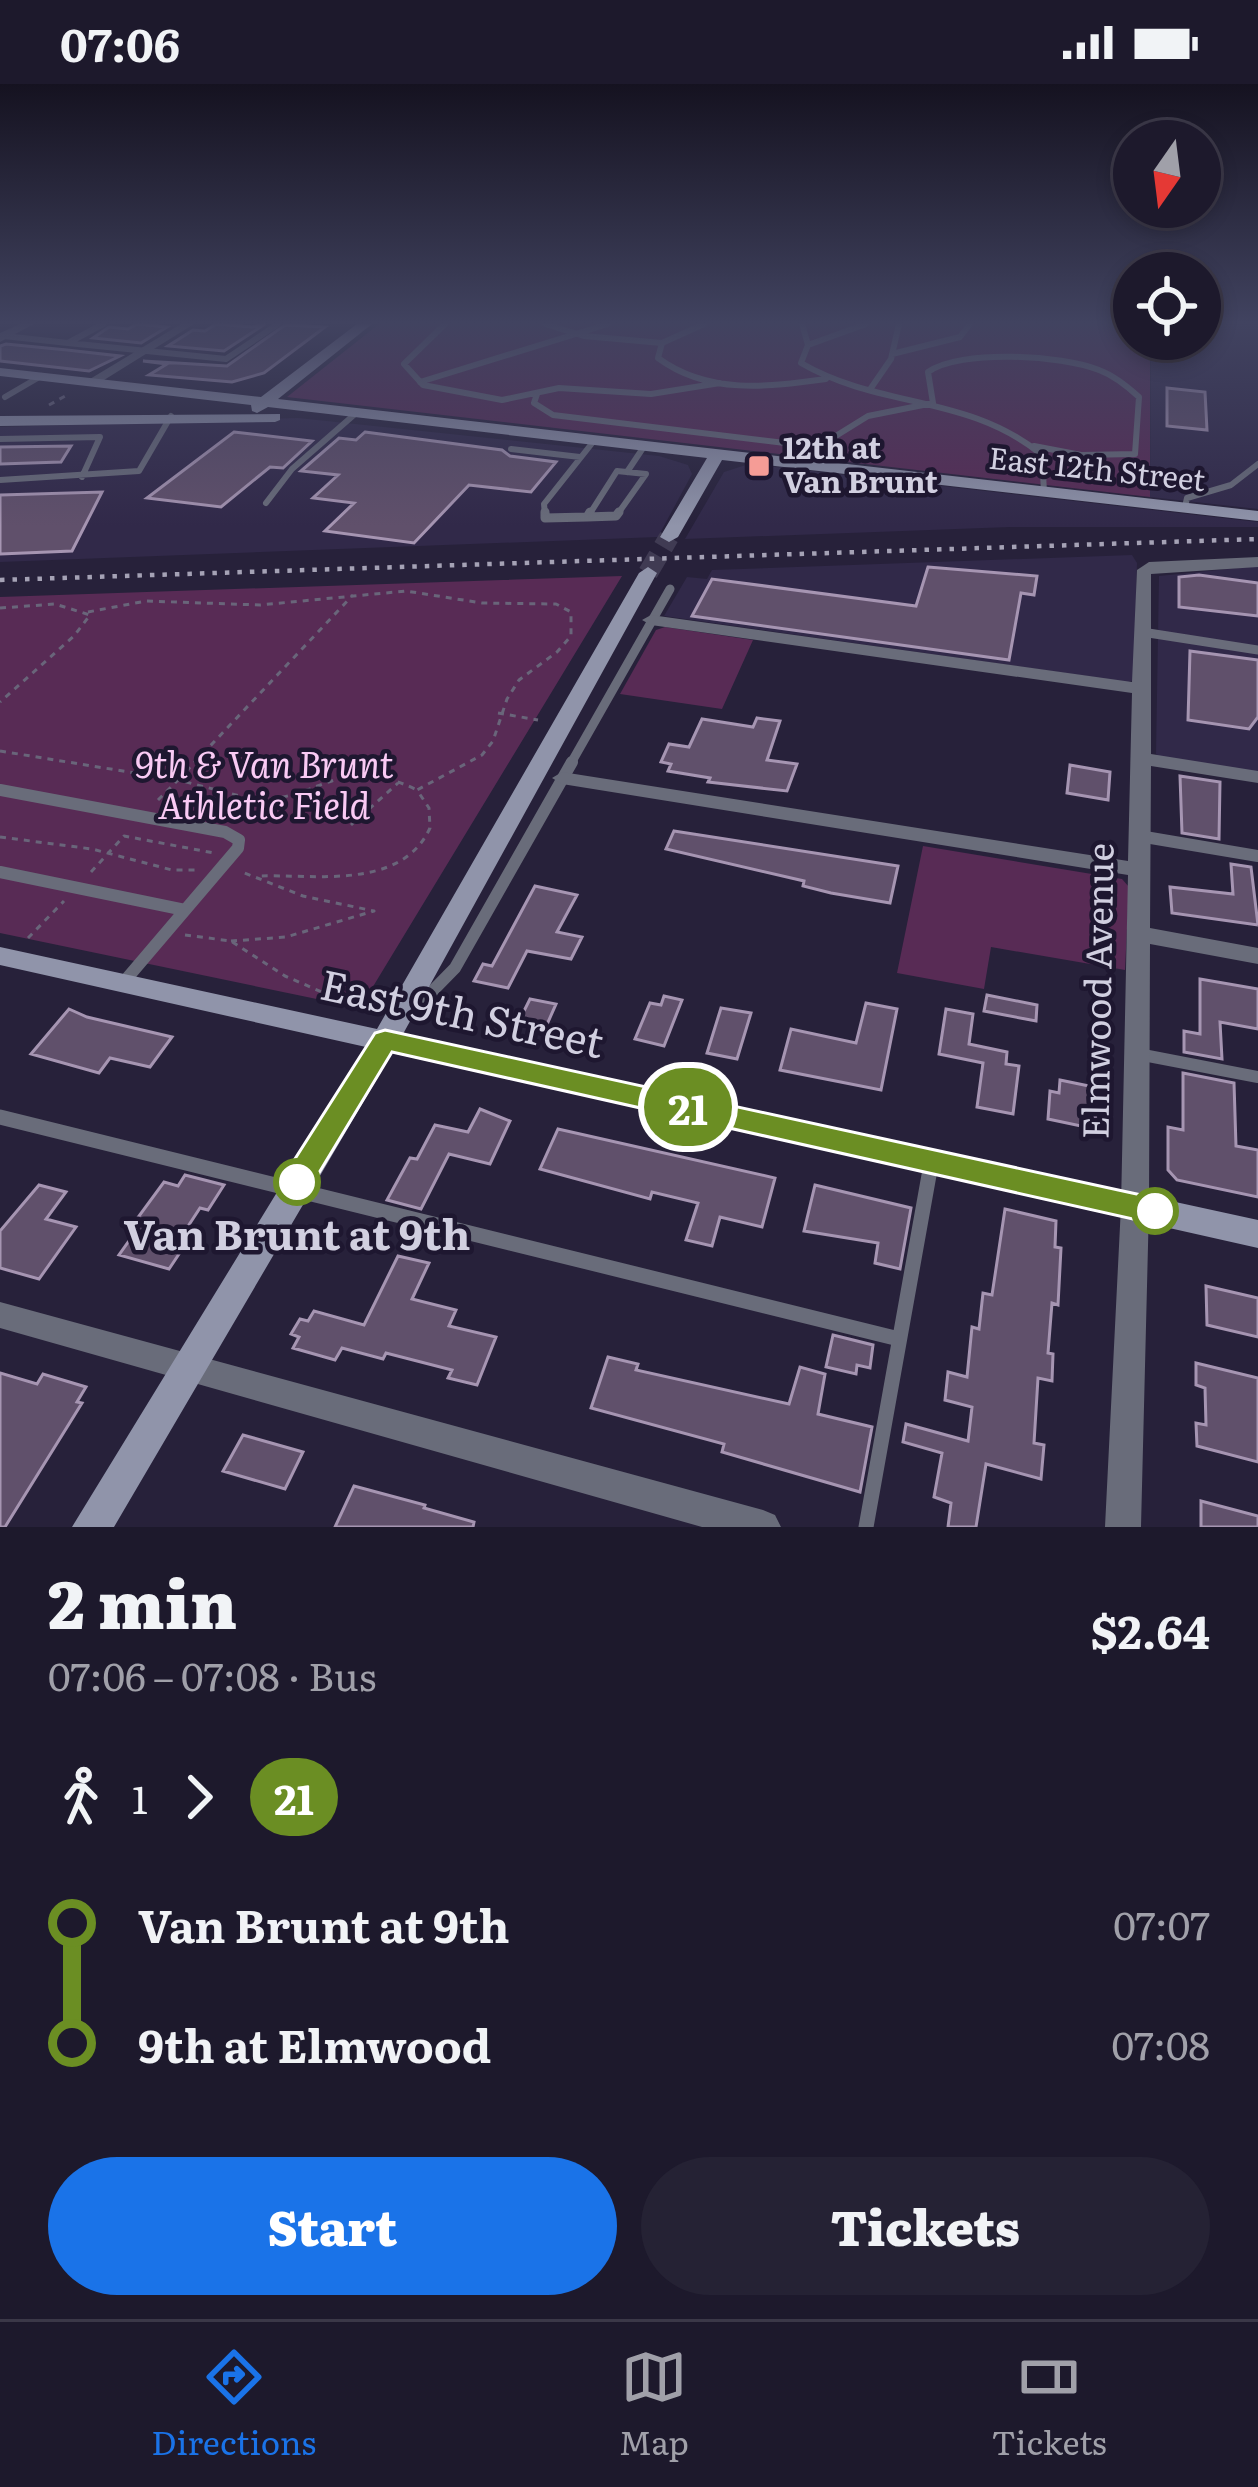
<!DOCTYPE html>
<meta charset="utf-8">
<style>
:root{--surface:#1d192c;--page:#252234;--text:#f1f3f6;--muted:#a0a0a9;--line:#3b3848;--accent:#1a73e8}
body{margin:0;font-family:Literata,serif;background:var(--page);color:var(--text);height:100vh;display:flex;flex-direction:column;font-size:45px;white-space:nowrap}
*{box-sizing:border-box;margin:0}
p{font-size:39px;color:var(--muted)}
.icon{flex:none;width:66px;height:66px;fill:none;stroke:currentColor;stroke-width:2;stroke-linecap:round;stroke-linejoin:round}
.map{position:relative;height:1443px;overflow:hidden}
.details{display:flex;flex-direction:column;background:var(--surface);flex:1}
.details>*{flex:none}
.badge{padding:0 24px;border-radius:39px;font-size:42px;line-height:78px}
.needle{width:78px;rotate:194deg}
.controls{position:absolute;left:1113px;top:36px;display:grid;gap:24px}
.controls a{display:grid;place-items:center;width:108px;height:108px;border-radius:50%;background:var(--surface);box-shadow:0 6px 18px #0003,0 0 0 3px var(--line);font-size:60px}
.map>.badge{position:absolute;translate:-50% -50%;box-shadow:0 0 0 6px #fff}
.legs{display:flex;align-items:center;gap:18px;height:132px;padding:0 48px;font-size:39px}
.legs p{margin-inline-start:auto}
.head{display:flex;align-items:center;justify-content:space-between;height:204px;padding:0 48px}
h1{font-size:66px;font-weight:800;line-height:90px}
.button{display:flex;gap:24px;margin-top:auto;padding:24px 48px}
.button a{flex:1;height:138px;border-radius:72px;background:var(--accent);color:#fff;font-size:48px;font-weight:800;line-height:138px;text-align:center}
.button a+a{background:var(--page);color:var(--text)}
ul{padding:0 48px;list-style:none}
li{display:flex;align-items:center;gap:42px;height:120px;font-size:45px}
li i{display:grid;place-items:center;width:18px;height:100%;margin:0 15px;background:currentColor}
li i::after{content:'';width:30px;height:30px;margin:-15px;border:9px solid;border-radius:50%;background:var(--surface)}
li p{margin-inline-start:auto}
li:first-child i{background:linear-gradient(#0000 50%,currentColor 0)}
li:last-child i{background:linear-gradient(currentColor 50%,#0000 0)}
.status{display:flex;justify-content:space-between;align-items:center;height:84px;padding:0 60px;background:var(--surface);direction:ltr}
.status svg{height:33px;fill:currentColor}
.tabs{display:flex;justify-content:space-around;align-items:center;height:168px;border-top:3px solid var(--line);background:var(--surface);font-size:33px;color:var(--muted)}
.tabs a{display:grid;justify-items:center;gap:6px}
.tabs .active{color:var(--accent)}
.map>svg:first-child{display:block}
</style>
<div class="status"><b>07:06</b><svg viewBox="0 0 49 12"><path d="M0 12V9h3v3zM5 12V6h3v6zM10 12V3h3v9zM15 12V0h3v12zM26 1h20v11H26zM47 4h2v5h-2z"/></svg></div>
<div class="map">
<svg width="1258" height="1443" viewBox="0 0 1258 1443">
<rect width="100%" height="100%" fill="#27213a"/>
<path fill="#312949" d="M1200,240H1258V425L1150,413L1151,255H1200Z
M298,334L659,372L688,381L692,390L658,453L0,478V343Z
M749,380L1258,438V443H1010L685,455L724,388Z
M1132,471L1137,479L1134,596L1128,598L664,532L687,493L707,495L712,486Z
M1258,482V689L1160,673L1156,670L1159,492Z"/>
<path fill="#582b55" d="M379,240H1134V255H1150V413L287,313Z
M622,492L360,924L0,849V513Z
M665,543L753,556L722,625L620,610L656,546Z
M923,762L1122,795L1129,803L1125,886L991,863L984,905L897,889Z"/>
<path fill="#60506b" stroke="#a695b2" stroke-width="3" d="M137,240L167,243L141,259L93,254L109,243L128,245Z
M216,240L252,243L265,240L224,267L168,262L193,246L205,247Z
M285,241L325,243L264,289L232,298L149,291L167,280L143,277L227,282Z
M6,260L67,266L120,272L89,287L0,277V262Z
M1167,304L1205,308L1207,346L1167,342Z
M234,348L312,357L283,384L270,383L221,423L147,414Z
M365,348L502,366L510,372L556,378L531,408L469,401L414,459L325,447L354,419L313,414L338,391L301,387L339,354L356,356Z
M71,362L61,378L0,380V363Z
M102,408L72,467L0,470V411Z
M928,483L1037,492L1034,511L1021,509L1009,576L692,532L712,495L916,522Z
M1199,491L1258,499V532L1179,523V493Z
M1190,567L1258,576V633L1249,645L1188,636Z
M757,634L780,637L767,676L797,680L787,707L708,698L710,694L668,687L671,680L661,678L669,660L689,663L702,635L753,643Z
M1070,681L1110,688L1108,716L1067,709Z
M1180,692L1220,698L1219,755L1182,749Z
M674,747L898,782L890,819L831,809L803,802L804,797L666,765Z
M1231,780L1251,783L1258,841L1172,829L1170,803L1233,810Z
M535,802L577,811L557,848L582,853L571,875L527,867L508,904L474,897L483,880L492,882Z
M1200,895L1258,905V945L1220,938L1222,975L1184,968V947L1200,950Z
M987,911L1037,921L1036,937L984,927Z
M664,912L682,916L664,962L635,955L650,919L661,921Z
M530,915L556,920L545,945L518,939Z
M866,919L897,925L881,1006L780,986L791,945L856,959Z
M721,924L751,929L737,975L707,969Z
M69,925L87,933L172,953L150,983L110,974L99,989L31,970Z
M946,925L973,930L969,960L1007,968L1006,980L1019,982L1013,1030L977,1023L983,979L939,970Z
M1183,989L1234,999L1236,1062L1258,1066V1113L1177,1096L1168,1086V1043L1183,1046Z
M1060,996L1089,1002V1013L1096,1014L1095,1045L1048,1035L1050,1007L1059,1009Z
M480,1025L510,1037L490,1080L449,1070L421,1125L387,1116L410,1074L417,1075L435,1041L468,1048Z
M558,1045L775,1094L762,1143L720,1133L712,1162L686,1156L698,1119L652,1108L650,1115L540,1085Z
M185,1091L224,1101L208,1126L200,1124L181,1153L189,1155L169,1185L119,1171L143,1137L136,1136L164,1098L178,1102Z
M39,1101L66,1108L46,1135L76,1143L39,1195L0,1184V1147Z
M815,1101L911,1124L900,1185L875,1179L878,1159L804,1147Z
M1005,1125L1056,1137L1055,1163L1061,1164L1058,1221L1052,1219L1048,1269L1053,1270L1052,1297L1038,1294L1034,1359L1044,1361L1041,1395L986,1380L976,1443H948L951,1419L934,1413L942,1369L903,1358L906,1340L968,1357L972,1323L945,1316L948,1288L967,1293L972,1243L979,1245L983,1209L992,1211Z
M398,1172L429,1179L412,1215L456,1226L449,1242L496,1253L477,1301L448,1294L452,1286L386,1269L383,1275L342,1264L335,1276L293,1264L299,1253L291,1250L300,1235L308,1237L314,1227L364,1241Z
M1206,1202L1258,1214V1253L1207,1241Z
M833,1251L873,1261L870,1284L857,1281L856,1290L826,1283Z
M608,1273L638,1280L636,1286L789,1320L800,1283L825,1290L818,1330L872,1343L860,1408L722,1368L724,1360L591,1324Z
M1196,1279L1258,1294V1378L1197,1362L1196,1339L1206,1341L1205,1304L1196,1301Z
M0,1289L37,1300L43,1290L86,1303L77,1318L82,1319L5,1443H0Z
M243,1351L303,1368L285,1405L223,1387Z
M354,1402L425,1421L424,1424L474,1438L473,1443H335Z
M1201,1417L1258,1432V1443H1201Z"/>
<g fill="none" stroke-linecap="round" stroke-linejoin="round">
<path stroke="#403b53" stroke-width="20" stroke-dasharray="20 10" stroke-linecap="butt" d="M648,489L669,453"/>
<path stroke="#69657a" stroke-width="3" stroke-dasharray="6 6" stroke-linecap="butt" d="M49,321L67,311
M0,524L55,520L90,531L74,552L0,618
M88,528L146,517L260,521L406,507L482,519L556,520L571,528V552L557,568L519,596L507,615L493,657L482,671L417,706L429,724L430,744C401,807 314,790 258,792
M498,629L538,636
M0,667L178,696L353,511
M158,716L178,696L256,716L240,735
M258,716C323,714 340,670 415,705
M319,729L340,719H373
M351,741L398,699
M0,753L92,765L172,786H198
M91,788L124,752L214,769
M185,851L231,857L285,892L363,926
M28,854L64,817
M231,857L286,853L374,827L303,812L242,788"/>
<path stroke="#696c7a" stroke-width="6" d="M445,240L404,280L423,301L502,316L559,304L651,310L720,299
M545,240L584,252L662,259
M704,240L662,259L658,274C708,311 768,303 826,295
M802,240L808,261
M866,240L808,261L801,279C880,325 968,310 1042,371L1044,408
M4,252L68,259L103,240
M68,259L226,275L278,240
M892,270L960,253L970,240
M420,298L608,240
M871,304L891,275L899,240
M537,310L534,319L553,331L818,363L868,332L933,319L928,288C960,265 1062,271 1099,286C1115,292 1127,302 1139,313L1135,370L1081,371L1034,362
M5,313L41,292
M0,355L100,353L82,393
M511,365L580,373
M627,388L643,364
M0,396L139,387L171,332
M266,419L292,385L355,330
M1185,423L1187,414L1231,401L1258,380
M545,431L544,420L593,358
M589,431L617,387L646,390L617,431"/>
<path stroke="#696c7a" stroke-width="9" d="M545,428V434L587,433
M587,433L590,428
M587,433L616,432L619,428
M1142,548L1258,566
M570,681L670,505"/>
<path stroke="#696c7a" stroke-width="12" d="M0,706L225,748L239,756L238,764L123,899
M1139,752L1258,772
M0,788L185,826
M410,930L455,884L572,678
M1138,970L1258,993"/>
<path stroke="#696c7a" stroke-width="15" d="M0,1033L899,1255
M866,1443L931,1080"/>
<path fill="#696c7a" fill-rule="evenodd" d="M20,240H34L0,258V249Z
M181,240H194L96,301L85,298Z
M1258,473V483L1151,490V670L1258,687V699L1151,682L1150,844L1258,864V880L1150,860L1149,1122L1141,1443H1105L1121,1122L1128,791L562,700L552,694L562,688L1128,777L1132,609L651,541L642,536L651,531L1132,598L1137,486L1149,478Z
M0,1218L763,1426L775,1431L781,1443H702L0,1244Z"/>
<path fill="#9094aa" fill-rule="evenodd" d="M357,240H372L278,315L1258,427V437L722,376L678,453L669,458L660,453L707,374L268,323L257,329L252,327L251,321L0,292V284L261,313Z
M280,330V336L275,338L0,342V332Z
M648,483L657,489L403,950L1258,1136V1164L392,969L114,1443H72L366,963L0,881V863L377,945L639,489Z"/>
<path stroke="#a5a2b5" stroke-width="4.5" stroke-dasharray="4.5 8" stroke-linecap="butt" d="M0,496L1258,455"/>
</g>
<linearGradient id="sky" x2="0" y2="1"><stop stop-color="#151220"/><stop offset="0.54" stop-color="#414360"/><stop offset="1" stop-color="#414360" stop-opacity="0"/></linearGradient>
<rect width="1258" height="442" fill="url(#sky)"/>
<path fill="#6b8e23" stroke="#fff" stroke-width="3" d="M385,946L1155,1114L1166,1118L1171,1127L1166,1136L1155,1140L392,968L308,1107L297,1110L286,1107L281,1098L286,1089L375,949Z"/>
<rect fill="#f59c96" stroke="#1e1730" stroke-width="4.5" x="747" y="370" width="24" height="24" rx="6"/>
<g fill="#fff" stroke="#6b8e23" stroke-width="6">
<circle cx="297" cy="1098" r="21"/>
<circle cx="1155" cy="1127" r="21"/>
</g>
<g text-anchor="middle" stroke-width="9" stroke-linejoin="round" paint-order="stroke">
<g font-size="30" font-weight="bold" fill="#d1cfe0" stroke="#1e1730" text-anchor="start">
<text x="783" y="375">12th at<tspan x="783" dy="34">Van Brunt</tspan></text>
</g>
<g font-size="30" fill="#d1cfe0" stroke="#1e1730">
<text transform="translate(1097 386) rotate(6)" y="10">East 12th Street</text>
</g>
<g font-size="36" font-style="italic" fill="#f9caf4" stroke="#1e1730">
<text x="264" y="694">9th &amp; Van Brunt<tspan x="264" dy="41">Athletic Field</tspan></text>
</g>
<g font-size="36" fill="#d1cfe0" stroke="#1e1730">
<text transform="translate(1098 907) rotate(-89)" y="13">Elmwood Avenue</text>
</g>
<g font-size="42" fill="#d1cfe0" stroke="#1e1730">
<text transform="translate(462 930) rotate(12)" y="15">East 9th Street</text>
</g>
<g font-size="42" font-weight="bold" fill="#d1cfe0" stroke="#1e1730">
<text x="297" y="1166">Van Brunt at 9th</text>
</g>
</g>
</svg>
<div class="controls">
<a><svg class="needle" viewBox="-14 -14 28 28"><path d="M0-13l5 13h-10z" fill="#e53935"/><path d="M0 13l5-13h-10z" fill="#a0a0a9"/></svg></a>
<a><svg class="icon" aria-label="locate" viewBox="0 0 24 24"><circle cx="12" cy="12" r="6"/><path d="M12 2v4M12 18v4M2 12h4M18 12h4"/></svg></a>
</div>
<b class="badge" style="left:688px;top:1023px;background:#6b8e23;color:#fff">21</b>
</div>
<section class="details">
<div class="head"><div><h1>2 min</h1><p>07:06 – 07:08 · Bus</p></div><b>$2.64</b></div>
<div class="legs"><svg class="icon" aria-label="walk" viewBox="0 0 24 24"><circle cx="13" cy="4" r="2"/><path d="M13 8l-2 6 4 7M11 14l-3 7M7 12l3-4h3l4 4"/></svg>1<svg class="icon" aria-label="forward" viewBox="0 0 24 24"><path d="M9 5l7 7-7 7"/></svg><b class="badge" style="background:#6b8e23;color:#fff">21</b></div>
<ul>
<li><i style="color:#6b8e23"></i><b>Van Brunt at 9th</b><p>07:07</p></li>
<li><i style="color:#6b8e23"></i><b>9th at Elmwood</b><p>07:08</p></li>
</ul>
<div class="button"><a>Start</a><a>Tickets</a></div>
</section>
<nav class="tabs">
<a class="active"><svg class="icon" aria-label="directions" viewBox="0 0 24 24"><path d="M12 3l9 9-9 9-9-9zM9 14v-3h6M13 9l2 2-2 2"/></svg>Directions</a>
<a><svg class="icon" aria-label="map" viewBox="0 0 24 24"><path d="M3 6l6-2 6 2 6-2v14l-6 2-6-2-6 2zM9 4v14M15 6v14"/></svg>Map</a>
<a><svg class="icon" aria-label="tickets" viewBox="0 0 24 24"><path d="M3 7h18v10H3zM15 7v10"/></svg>Tickets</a>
</nav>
